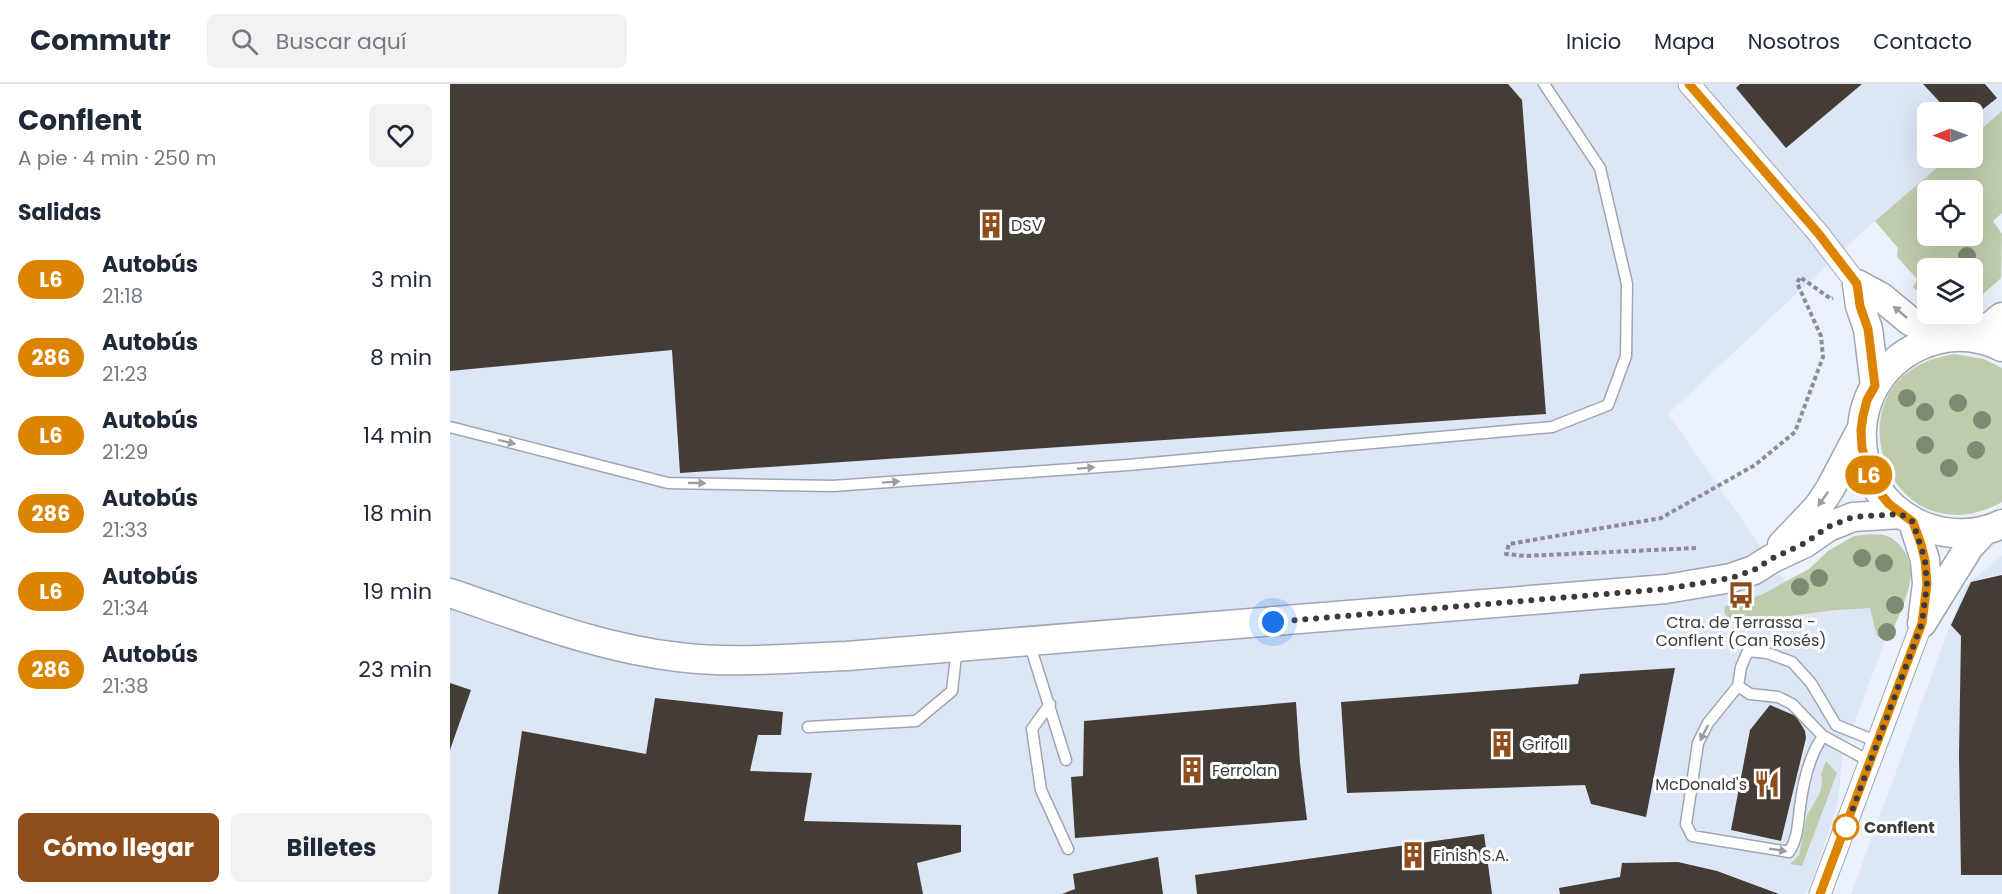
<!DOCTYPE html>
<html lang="es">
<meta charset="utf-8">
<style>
:root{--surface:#fff;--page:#f2f2f3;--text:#1f2937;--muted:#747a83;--line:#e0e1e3;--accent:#8f4d1c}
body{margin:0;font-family:Poppins,sans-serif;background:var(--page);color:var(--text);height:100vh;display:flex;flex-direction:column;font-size:22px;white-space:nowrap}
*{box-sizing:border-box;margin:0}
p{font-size:20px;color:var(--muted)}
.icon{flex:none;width:33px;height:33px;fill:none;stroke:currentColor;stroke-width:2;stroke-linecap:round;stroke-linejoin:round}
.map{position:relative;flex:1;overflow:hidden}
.drawer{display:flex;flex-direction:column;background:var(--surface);width:450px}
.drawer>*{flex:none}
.badge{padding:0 12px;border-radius:20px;font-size:21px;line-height:39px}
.needle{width:39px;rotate:270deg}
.fabs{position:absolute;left:1467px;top:18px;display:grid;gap:12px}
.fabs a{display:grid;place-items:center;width:66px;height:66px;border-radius:9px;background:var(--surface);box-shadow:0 6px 24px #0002;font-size:30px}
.you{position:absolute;width:30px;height:30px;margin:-15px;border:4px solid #fff;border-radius:50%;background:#1a73e8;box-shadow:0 0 0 9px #1a73e833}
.map>.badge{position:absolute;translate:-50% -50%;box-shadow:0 0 0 3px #fff}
h2{padding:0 18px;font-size:22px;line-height:54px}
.round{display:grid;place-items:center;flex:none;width:63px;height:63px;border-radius:9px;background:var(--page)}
.head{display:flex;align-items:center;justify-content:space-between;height:102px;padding:0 18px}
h1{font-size:28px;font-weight:700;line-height:45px}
.action{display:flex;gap:12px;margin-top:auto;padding:12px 18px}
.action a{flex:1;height:69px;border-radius:9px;background:var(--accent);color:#fff;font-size:24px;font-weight:700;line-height:69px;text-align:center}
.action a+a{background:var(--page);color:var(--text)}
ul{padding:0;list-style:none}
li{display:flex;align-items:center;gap:18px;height:78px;padding:0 18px}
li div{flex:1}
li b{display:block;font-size:22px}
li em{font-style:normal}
li .badge{min-width:66px;font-weight:700;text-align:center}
header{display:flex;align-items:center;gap:36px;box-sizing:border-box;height:84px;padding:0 30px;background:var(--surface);border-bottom:2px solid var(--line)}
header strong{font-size:28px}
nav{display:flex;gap:33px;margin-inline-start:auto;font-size:21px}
.search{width:420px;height:54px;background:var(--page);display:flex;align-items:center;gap:15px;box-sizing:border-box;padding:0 21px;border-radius:9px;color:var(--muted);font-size:22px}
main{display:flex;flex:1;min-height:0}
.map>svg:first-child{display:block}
</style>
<header>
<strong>Commutr</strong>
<div class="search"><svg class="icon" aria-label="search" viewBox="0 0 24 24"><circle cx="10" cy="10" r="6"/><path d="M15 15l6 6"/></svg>Buscar aquí</div>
<nav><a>Inicio</a><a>Mapa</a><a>Nosotros</a><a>Contacto</a></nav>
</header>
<main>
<section class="drawer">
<div class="head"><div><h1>Conflent</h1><p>A pie · 4 min · 250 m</p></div><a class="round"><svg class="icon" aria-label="heart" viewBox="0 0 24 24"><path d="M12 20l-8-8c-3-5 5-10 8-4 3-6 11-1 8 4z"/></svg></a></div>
<h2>Salidas</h2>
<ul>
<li><span class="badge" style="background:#dc8400;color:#fff">L6</span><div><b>Autobús</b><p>21:18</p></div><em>3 min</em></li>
<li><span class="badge" style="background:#dc8400;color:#fff">286</span><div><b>Autobús</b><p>21:23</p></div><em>8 min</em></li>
<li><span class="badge" style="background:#dc8400;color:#fff">L6</span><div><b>Autobús</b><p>21:29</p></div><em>14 min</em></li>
<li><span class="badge" style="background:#dc8400;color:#fff">286</span><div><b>Autobús</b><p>21:33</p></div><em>18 min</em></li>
<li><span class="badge" style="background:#dc8400;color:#fff">L6</span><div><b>Autobús</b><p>21:34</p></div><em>19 min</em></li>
<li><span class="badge" style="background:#dc8400;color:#fff">286</span><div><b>Autobús</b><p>21:38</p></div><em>23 min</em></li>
</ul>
<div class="action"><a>Cómo llegar</a><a>Billetes</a></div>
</section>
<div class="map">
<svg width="1552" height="810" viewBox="0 0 1552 810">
<rect width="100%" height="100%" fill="#ebf1fb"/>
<path fill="#dce6f6" d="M0,0H1552V27L1523,52L1522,28H1478V74H1498L1410,150L1218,330L1349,517L1411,512L1446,528L1393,669L1388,718L1364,792L1355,810H0Z
M1552,471V810H1401L1514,504Z"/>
<path fill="#bfccac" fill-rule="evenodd" d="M1552,27V129L1543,137L1552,150L1551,194L1531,212L1523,216L1522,184H1478L1477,212L1463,204L1467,195L1447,173L1448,164L1425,137L1498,74H1522L1523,52ZM1522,106V152H1478V106Z
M1505,270L1534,275L1552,284V418C1435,482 1370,288 1505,270Z
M1420,450C1424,451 1430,450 1434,451C1450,455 1462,475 1461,491C1459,513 1446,537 1438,557L1427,552L1420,524L1386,526L1330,533L1277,535L1274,526L1275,522L1311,511L1359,485L1378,467L1404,452Z
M1376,677L1387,689L1352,782L1340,780L1349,771L1357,731L1370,709L1372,698L1371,690Z"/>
<path fill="#433d36" d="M0,0H1058L1072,16L1096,330L230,389L222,266L0,287Z
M1290,0H1412L1336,64L1286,4Z
M1473,0H1535L1547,14L1522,34V28H1499Z
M1552,491V791H1511L1509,670L1511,552L1501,541L1521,498Z
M1225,584L1196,733L1141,720L1135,701L897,709L891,618L1128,600L1130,590Z
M0,599L21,606L0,666Z
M205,614L333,628L331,651H308L300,687L362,689L354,737L511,741V768L467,779L473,810H48L72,647L196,670Z
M846,618L850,679L857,736L625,754L621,693L633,692L634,637Z
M1320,621L1346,632L1355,647L1356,654L1331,757L1281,746L1300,646Z
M1034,750L1042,810H747L745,791Z
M708,773L713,810H612L625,805L623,790Z
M1228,778L1267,787L1329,810H1110L1109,804L1170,793L1172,779Z"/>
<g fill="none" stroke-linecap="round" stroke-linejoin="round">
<defs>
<path id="service" d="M0,343L218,399L383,402L678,381L1102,343L1158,321L1176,272L1177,200L1150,84L1094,0
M579,558L616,676
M1288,602L1258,639L1248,659L1236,740L1242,752L1339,768C1348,754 1348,739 1350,723C1353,699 1359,672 1373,652
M600,620L582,645L591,706L618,765
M358,643L466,637L502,607L507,564
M1421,678L1373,652L1342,620L1328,613L1300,610L1288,602L1291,583L1298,567L1317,569L1342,578L1361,599L1386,641L1428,658"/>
<path id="minor" d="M1239,0L1368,149L1407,200
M1370,810L1472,539"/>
<path id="secondary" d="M1407,200L1410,222L1418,245L1425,302
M1407,200L1431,213L1460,237L1494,254
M1526,254L1552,233
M1552,263C1531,253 1508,250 1486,256C1394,281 1385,405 1473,442C1498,452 1527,452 1552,440
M1463,438L1475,476L1477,500L1473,531
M1332,461L1368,423L1380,405L1411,346
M0,509C74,534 149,564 228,573C284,580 341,574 397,572L1216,505L1281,494L1304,486L1321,475L1355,459L1378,443L1403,433L1451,430
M1472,539L1519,463L1535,446"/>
</defs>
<use href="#service" stroke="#a0a6af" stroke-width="13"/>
<use href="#minor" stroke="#a0a6af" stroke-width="23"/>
<use href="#secondary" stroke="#a0a6af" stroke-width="31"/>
<path stroke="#8a8e94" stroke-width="4" stroke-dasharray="4.5 3" stroke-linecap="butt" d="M1246,464L1075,472L1056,470L1059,460L1211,434L1305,381L1345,348L1373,273L1371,252L1347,199L1350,193L1381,215L1383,214"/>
<use href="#service" stroke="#fff" stroke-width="10"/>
<use href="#minor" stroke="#fff" stroke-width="21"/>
<use href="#secondary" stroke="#fff" stroke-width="28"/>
</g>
<g fill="#7f8a72">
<circle cx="1517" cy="172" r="9"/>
<circle cx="1457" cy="314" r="9"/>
<circle cx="1508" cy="319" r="9"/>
<circle cx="1475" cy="328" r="9"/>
<circle cx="1532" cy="336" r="9"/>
<circle cx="1475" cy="361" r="9"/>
<circle cx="1526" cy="366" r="9"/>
<circle cx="1499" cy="384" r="9"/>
<circle cx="1412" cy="474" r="9"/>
<circle cx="1434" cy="479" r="9"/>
<circle cx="1369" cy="494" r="9"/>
<circle cx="1350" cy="503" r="9"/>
<circle cx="1445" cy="521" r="9"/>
<circle cx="1437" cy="548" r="9"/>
</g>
<defs><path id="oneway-solid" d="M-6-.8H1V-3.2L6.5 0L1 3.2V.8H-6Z" transform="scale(1.5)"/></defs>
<g fill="#9c9d9f">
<use href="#oneway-solid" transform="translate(1450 228) rotate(-140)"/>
<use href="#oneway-solid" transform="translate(57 358) rotate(14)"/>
<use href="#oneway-solid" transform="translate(636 384) rotate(-4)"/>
<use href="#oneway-solid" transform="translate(441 398) rotate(-4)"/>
<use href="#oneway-solid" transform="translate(247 399) rotate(1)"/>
<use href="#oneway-solid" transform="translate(1373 415) rotate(125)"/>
<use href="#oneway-solid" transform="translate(1254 649) rotate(117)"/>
<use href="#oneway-solid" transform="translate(1328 766) rotate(9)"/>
</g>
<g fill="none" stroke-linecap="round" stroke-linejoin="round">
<defs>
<path id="line" d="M1239,0L1368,149L1407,200L1410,222L1418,245L1425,302L1417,316L1413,332L1411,346L1412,364L1421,394L1429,408L1439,420L1463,438L1471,460L1475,476L1477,500L1472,539L1370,810"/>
</defs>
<use href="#line" stroke="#fff" stroke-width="14"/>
<use href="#line" stroke="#dc8400" stroke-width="9"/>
<path stroke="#393b3f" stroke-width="6" stroke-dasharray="0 10.8" d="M823,538L1215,505L1281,494L1304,486L1321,475L1355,459L1378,443L1403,433L1451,430L1463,438L1475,476L1477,500L1472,539L1396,743"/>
</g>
<defs>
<symbol id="building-bare" viewBox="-9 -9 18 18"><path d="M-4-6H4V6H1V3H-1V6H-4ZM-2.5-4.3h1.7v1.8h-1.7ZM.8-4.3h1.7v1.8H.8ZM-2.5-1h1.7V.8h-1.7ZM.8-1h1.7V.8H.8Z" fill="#8f4d1c" stroke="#fefefe" stroke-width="2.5" paint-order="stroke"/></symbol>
<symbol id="bus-bare" viewBox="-9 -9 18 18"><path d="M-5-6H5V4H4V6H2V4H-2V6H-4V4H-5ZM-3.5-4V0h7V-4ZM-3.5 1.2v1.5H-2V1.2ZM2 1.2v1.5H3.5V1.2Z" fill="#8f4d1c" stroke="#fefefe" stroke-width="2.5" paint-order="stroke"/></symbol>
<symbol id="restaurant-bare" viewBox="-9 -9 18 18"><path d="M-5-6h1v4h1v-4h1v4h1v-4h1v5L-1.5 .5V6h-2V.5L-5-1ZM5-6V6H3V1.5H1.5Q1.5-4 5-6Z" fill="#8f4d1c" stroke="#fefefe" stroke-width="2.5" paint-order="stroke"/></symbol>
</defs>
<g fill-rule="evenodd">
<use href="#building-bare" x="522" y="122" width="38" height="38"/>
<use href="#bus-bare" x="1272" y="492" width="38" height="38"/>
<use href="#building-bare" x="1033" y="641" width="38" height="38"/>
<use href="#building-bare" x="723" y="667" width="38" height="38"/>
<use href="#restaurant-bare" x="1298" y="681" width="38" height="38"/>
<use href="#building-bare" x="944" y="752" width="38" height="38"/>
</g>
<circle fill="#fff" stroke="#dc8400" stroke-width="3" cx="1396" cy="743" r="12"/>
<g text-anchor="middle" stroke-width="6" stroke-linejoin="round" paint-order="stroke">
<g font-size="16" fill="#393b3f" stroke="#fefefe" text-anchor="start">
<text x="561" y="147">DSV</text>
<text x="1291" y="544" text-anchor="middle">Ctra. de Terrassa -<tspan x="1291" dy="18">Conflent (Can Rosés)</tspan></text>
<text x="1072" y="666">Grifoll</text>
<text x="762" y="692">Ferrolan</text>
<text x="1297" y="706" text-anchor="end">McDonald's</text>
<text x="983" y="777">Finish S.A.</text>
</g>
<g font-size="16" font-weight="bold" fill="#393b3f" stroke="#fefefe" text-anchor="start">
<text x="1414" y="749">Conflent</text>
</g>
</g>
</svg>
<div class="fabs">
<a><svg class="needle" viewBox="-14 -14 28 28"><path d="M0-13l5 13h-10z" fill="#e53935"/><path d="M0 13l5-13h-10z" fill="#747a83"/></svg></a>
<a><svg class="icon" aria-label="locate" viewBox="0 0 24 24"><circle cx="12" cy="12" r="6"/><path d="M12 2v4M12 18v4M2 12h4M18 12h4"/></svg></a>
<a><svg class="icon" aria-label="layers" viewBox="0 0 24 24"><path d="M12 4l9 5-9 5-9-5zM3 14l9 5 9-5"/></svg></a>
</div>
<div class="you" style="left:823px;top:538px"></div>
<b class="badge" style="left:1419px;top:391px;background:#dc8400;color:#fff">L6</b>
</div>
</main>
